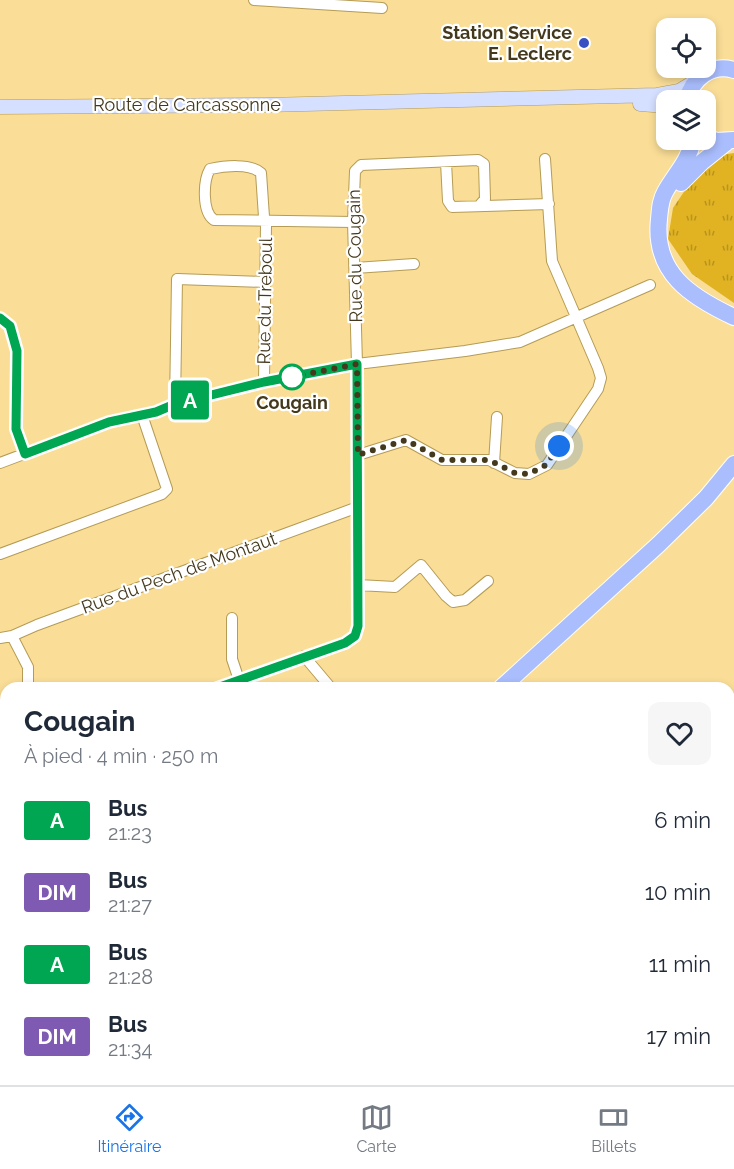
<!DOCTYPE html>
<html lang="fr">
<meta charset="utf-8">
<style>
:root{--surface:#fff;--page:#f6f6f7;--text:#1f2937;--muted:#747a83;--line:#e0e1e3;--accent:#1a73e8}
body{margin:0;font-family:Raleway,sans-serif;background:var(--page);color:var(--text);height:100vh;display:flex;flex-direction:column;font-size:22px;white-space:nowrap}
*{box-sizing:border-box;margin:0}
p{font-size:20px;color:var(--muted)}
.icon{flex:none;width:33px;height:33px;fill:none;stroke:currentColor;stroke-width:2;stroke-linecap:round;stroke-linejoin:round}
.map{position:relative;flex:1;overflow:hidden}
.panel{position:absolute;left:0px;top:682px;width:735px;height:404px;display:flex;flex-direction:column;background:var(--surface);border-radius:18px 18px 0 0;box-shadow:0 3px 9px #0003}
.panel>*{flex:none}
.badge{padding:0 12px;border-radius:4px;font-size:21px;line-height:39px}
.controls{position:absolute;left:656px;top:18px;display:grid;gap:12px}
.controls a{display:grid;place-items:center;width:60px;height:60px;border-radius:12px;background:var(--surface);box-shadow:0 3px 9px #0003;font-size:30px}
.you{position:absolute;width:30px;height:30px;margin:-15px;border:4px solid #fff;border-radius:50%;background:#1a73e8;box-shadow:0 0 0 9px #1a73e833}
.map>.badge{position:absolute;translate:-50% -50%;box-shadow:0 0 0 3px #fff}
.round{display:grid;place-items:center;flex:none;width:63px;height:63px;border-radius:12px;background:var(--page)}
.overview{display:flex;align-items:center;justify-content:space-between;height:102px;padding:0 24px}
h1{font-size:28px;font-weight:700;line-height:45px}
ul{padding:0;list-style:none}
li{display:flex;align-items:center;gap:18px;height:72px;padding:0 24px}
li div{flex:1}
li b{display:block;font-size:22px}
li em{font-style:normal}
li .badge{min-width:66px;font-weight:700;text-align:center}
.tab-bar{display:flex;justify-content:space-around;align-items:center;height:84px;border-top:2px solid var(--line);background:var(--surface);font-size:16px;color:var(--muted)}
.tab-bar a{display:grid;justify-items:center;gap:3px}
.tab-bar .current{color:var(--accent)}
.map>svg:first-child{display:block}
</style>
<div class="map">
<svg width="734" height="1085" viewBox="0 0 734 1085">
<defs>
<pattern id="grass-tufts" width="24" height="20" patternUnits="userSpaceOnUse" patternTransform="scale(1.5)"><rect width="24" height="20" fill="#e1b322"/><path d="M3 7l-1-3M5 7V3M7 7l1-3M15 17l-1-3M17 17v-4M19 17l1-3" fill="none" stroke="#b8931d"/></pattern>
</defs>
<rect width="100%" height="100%" fill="#fade97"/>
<path fill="url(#grass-tufts)" d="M734,153V303L692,274L668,239L673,208L694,177L713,156Z
M249,1080H406L409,1085H248Z"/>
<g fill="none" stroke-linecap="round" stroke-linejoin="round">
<defs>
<path id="minor" d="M254,0L382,8
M446,162L448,201L452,207L549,204
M355,268L414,264
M0,318L10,326L17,351L16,429L25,454
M264,382L266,225L264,217L261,173C250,163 224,166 210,169C203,181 202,212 214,220L353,222
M175,404L177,279L266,282
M358,455L406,440L442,460H489L515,473L529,474L547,465L598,389L601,378L598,368L552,261L545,159
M0,463L109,422L156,412L175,404L264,382L357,364L465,351L520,342L650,285
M494,463L497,417
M0,554L162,494L167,489L142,415
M358,585L395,587L421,565L446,596L453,602L465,600L488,581
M232,618V659L239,680
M12,636L28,667V688H52
M0,638L12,636L37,625L358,507
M304,656L331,688
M217,688L345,643L355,636L358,626L357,364L353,222L355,171L361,165L478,160L484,164L485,199L479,206
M0,768L6,766
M205,1080L209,1085
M222,1085L223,1080"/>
<path id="tertiary" d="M0,818L6,823"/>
<path id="secondary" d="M640,104L666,106
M0,107L266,105L657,95L679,91L694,82"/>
<path id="primary" d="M687,100C692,79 711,63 734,70
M705,137L717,141L733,140
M693,140C689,161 675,174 665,192C660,201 660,209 659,219C653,273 691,297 734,317
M681,183L702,162L727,142
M501,688L659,544L706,498L734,464
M122,1085L126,1080
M155,1085L161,1080"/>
</defs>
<use href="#minor" stroke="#b59b55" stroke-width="12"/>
<use href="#tertiary" stroke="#b59b55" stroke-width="14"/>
<use href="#secondary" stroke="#b59b55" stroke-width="15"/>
<use href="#primary" stroke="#fff" stroke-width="18"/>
<use href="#minor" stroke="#fff" stroke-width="10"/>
<use href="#tertiary" stroke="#fff" stroke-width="12"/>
<use href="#secondary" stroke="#d5dfff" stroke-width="14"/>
<use href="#primary" stroke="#aabefe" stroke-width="16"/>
</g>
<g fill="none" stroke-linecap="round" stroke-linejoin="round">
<defs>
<path id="line" d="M0,318L10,326L17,351L16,429L25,454L109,422L156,412L175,404L264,382L357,364L358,626L355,636L345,643L217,688"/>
</defs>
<use href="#line" stroke="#fff" stroke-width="14"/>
<use href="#line" stroke="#00a651" stroke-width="9"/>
<path stroke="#44391c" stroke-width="6" stroke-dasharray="0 10.8" d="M292,377L357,364L358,455L406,440L442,460H489L515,473L529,474L546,465L559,446"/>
</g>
<circle fill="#3751c3" stroke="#fff" stroke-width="2" cx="584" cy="43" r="6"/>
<circle fill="#fff" stroke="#00a651" stroke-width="3" cx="292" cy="377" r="12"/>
<g text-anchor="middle" stroke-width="4.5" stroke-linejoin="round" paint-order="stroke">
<g font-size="18" font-weight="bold" fill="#44391c" stroke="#fff" text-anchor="end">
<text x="572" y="39">Station Service<tspan x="572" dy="21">E. Leclerc</tspan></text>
</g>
<g font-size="18" fill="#44391c" stroke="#fff">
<text x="187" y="111">Route de Carcassonne</text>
<text transform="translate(355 256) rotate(-91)" y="6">Rue du Cougain</text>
<text transform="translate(265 301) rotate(-89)" y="6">Rue du Treboul</text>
<text transform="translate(179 573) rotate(-20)" y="6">Rue du Pech de Montaut</text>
</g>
<g font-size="18" font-weight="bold" fill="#44391c" stroke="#fff">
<text x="292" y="409">Cougain</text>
</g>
</g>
</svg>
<div class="controls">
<a><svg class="icon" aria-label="locate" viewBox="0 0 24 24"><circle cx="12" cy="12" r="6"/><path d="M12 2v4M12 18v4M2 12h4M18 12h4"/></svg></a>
<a><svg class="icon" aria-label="layers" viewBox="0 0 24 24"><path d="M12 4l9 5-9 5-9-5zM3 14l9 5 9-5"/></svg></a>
</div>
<div class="you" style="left:559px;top:446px"></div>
<b class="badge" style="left:190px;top:400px;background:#00a651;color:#fff">A</b>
<section class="panel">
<div class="overview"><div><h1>Cougain</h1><p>À pied · 4 min · 250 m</p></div><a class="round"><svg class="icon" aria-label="heart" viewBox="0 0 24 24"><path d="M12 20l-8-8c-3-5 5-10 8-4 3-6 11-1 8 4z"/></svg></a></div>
<ul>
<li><span class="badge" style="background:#00a651;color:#fff">A</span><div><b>Bus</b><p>21:23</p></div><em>6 min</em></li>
<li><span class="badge" style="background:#7e5ab2;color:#fff">DIM</span><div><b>Bus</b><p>21:27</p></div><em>10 min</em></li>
<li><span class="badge" style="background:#00a651;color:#fff">A</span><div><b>Bus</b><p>21:28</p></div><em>11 min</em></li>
<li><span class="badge" style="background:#7e5ab2;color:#fff">DIM</span><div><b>Bus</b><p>21:34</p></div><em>17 min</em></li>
</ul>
</section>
</div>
<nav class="tab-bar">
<a class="current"><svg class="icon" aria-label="directions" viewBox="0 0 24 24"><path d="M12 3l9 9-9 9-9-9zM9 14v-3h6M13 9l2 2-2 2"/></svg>Itinéraire</a>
<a><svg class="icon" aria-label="map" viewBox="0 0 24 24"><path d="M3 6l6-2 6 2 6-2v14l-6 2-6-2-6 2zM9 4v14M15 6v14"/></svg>Carte</a>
<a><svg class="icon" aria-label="tickets" viewBox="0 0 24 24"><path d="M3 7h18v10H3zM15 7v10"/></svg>Billets</a>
</nav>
